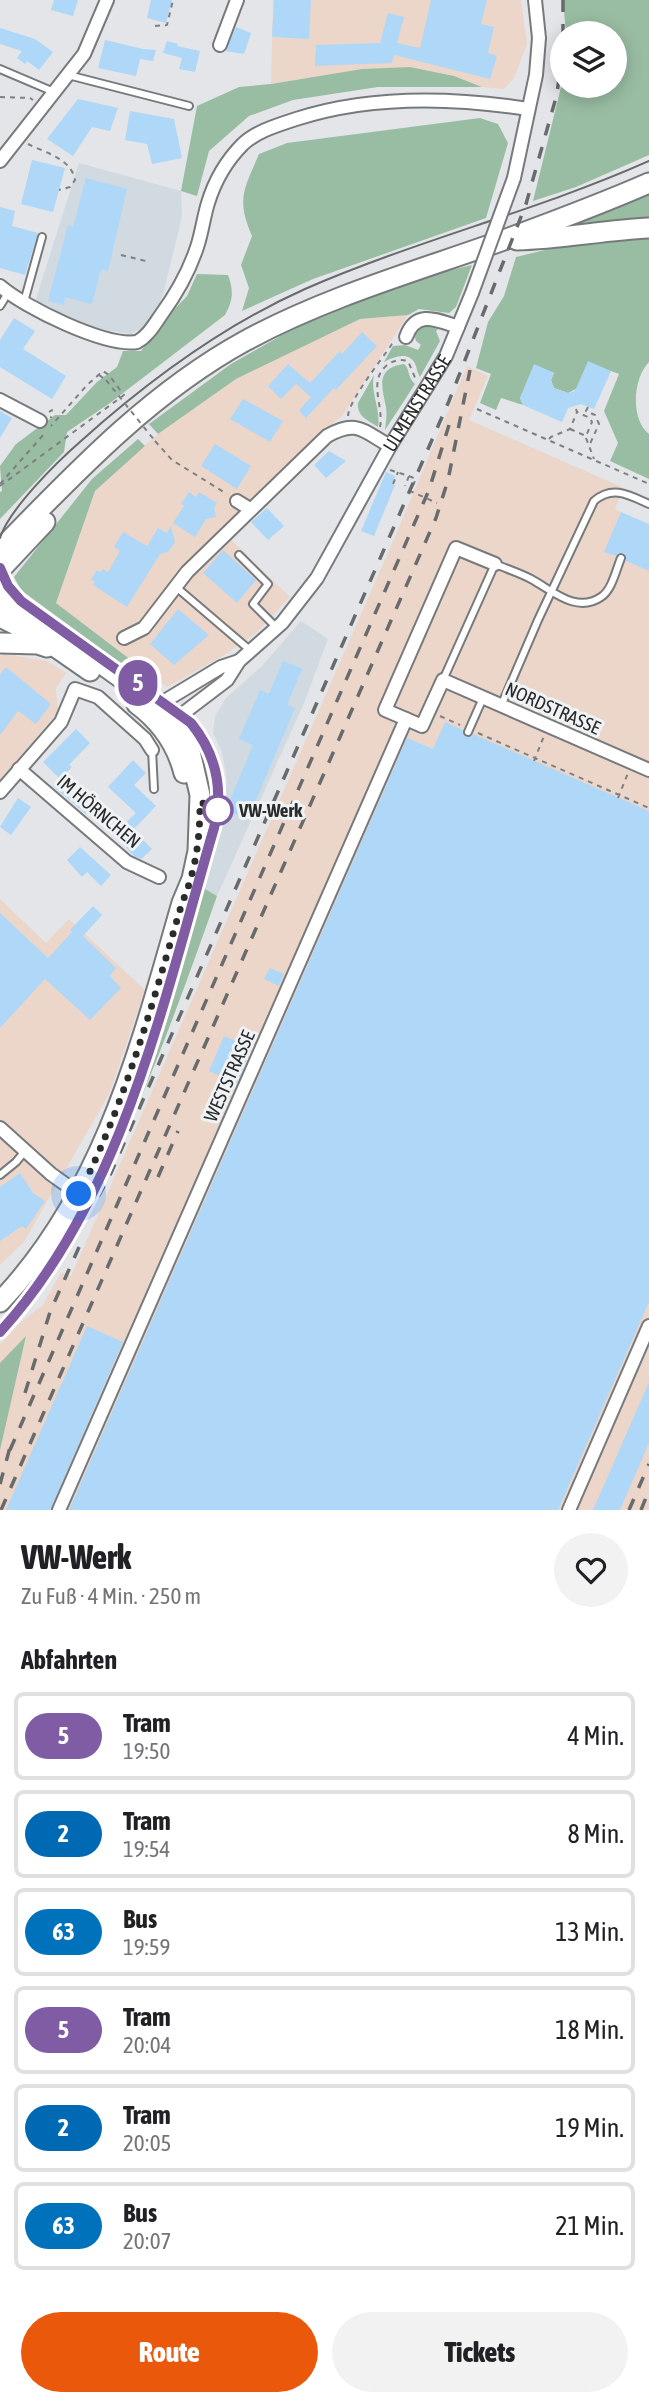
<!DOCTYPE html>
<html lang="de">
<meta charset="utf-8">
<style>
:root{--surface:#fff;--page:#f2f2f2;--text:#202124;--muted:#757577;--line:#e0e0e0;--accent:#ea580c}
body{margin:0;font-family:"Asap Condensed",sans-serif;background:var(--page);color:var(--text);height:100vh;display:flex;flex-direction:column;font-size:26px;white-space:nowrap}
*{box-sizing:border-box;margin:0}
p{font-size:23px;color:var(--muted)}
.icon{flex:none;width:38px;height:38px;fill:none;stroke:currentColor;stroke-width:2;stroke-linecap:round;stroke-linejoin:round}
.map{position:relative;height:1510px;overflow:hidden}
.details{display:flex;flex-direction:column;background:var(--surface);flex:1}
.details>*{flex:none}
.badge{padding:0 14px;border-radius:23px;font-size:24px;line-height:46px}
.buttons{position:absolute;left:550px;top:21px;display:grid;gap:14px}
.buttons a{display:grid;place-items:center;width:77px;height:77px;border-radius:50%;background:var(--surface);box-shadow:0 4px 18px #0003;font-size:35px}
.you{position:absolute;width:35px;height:35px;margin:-18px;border:5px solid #fff;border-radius:50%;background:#1a73e8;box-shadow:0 0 0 10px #1a73e833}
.map>.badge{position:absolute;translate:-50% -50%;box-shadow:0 0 0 4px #fff}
h2{padding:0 21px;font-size:26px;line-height:63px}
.round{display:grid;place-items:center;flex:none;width:74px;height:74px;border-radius:37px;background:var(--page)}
.head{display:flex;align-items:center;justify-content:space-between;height:119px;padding:0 21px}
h1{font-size:33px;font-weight:800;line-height:52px}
.primary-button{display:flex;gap:14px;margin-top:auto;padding:14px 21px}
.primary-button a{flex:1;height:80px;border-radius:42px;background:var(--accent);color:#fff;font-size:28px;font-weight:800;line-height:80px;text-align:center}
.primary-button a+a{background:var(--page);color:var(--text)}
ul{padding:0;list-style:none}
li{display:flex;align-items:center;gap:21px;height:88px;margin:0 14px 10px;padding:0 7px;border:4px solid var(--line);border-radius:10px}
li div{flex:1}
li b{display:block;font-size:26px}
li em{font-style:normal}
li .badge{min-width:77px;font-weight:700;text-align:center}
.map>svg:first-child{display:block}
</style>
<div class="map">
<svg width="649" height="1510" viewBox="0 0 649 1510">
<rect width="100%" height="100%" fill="#e3e5e8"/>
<path fill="#d1d9e1" d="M79,163L181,191L182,216L164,291L155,315L148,324L131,334L95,328L56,314L35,302Z
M301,621L328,639L304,703L217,896L200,886L221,811L227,781L222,752L213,733L215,716L226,698L262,666Z"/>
<path fill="#ecd6ca" d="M273,0H521L527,44L514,78L504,89L482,87L454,76L410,67L362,69L271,84Z
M408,315L342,416L315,438L221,530L290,597L256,633L226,654L167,687L56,603L95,491L158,434L236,379L295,349L360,319Z
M467,366L488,376L469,420L624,488L615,509L621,512L605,552L649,571V1510H0V1344L22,1321L43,1305L61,1272L71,1276L397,532Z
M5,654L47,661L66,673L56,688L58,712L0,780V656Z
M0,899L46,943L69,919L145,990L109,1094L24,1242L0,1265Z"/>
<path fill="#99bda3" d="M563,0H649V155L576,187L533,201L562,83V86H614V33H566Z
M410,67L454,76L482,87H378L293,100L249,116L209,151L197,196L181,191L197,106L239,87L271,84L362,69Z
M480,118L498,124L508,143L486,218L313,279L242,311L249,288L241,265L252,236C236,199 244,189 259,154L287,143Z
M649,195V221L572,226Z
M649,235V362C633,378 630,419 649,434V479L610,461L618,443L604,411L619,374L611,371L568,393L554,388L551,380L554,373L535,365L520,398L523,405L501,398L496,410L480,403L491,374L476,368L488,322L504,296L516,257L582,241Z
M472,265L456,307L449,313L419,309L408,315L360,319L236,379L158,434L149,424L231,364L282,335L332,311L435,274Z
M197,274L228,275C234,291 233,300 225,315L110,403L67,432L64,452L0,519V492L2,491L0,466L16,444L55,415H66L97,382L117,367L123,351H141L168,316L187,296Z
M423,325H431L439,328L436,331L440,341L420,377C418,374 417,370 416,366C410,350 394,357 384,362L393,346L405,345L418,350L421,345L416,341L414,334Z
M404,364C410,368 407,377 415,384L385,430C386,422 387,415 386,407C382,387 375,368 404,364Z
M374,375C370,393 381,409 378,427C368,420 357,417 358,403Z
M138,439L145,446L95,491L56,603L131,660L125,667L21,590L14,577L92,479Z
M200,886L217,896C185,987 152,1078 111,1167H109L124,1132Z
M26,1336L0,1450V1363Z"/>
<path fill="#afd7f7" d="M54,0H78L73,16L51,10Z
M151,0H172L166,23L147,18Z
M274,0H311L309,39L272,37Z
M431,0H487L481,24L494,27L488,53L497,56L490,79L394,55L392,63L315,66L316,45L380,43L388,13L404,17L397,43L420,48Z
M236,27L251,33L244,54L226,51Z
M0,28L35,39L53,52L39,70L27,61L25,64L17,58L22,51L0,44Z
M105,40L143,49L156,50L153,61L140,59L136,76L98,68Z
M167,41L178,44L177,46L200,51L195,72L179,69L182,58L163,53Z
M78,99L118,108L110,131L92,127L73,156L47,139Z
M130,111L174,119L182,158L152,164L147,144L125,140Z
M32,160L65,168L53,212L21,204Z
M86,178L127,189L108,271L101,269L92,304L65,297L64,305L48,301L68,225L73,227Z
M0,207L15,211L12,226L38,233L25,275L0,268Z
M14,318L35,331L23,349L66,376L52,399L0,367V340Z
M362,332L377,346L336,390L334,388L306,418L300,412V409L311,397L296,384L281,399L268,386L288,364L310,383L340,351L342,354Z
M588,361L611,371L594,409L581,404L568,408L562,422L523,405L520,398L534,364L554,373L551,380L554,388L568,393L575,391Z
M243,399L283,421L270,442L230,419Z
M0,411L12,418L0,438Z
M215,444L251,466L237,489L201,466Z
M329,451L346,461L326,478L314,465Z
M386,472L395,476L392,484L395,485L374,536L361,531Z
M189,492L196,497L199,492L217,503L214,508L216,517L206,519L195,537L173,523L184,506L181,504Z
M267,508L284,526L268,540L251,522Z
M621,512L649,524V571L626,561L624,553H619L616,556L604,552Z
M171,526L175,542L168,552L160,554L127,607L93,585L95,582L91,580L97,570L101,572L103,569L108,572L120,551L114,547L123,532L147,546L158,528L167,533Z
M223,550L256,580L237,603L203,573Z
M178,609L209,635L174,665L150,644Z
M283,661L302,669L287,705L295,708L248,819L226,810L253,745L239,739L260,690L269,694Z
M6,667L51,704L36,724L18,711L0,735V674Z
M445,722L463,730L465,737H469L473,734L649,811V1302L558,1510H69L407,738L433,749Z
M76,729L90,743L69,765L72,767L64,775L82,793L86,789L99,801L86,814L53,786L60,779L43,762Z
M133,760L146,773L134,785L156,806L133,830L152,849L141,859L134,856L114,834L136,813L108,787Z
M18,798L31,807L11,835L0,827Z
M80,847L111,875L101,886L87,872L82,877L67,860Z
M93,906L102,915L83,936L116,968L110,976L121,988L90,1020L45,979L0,1028V913L48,958L72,932L70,930Z
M270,968L284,974L279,986L264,979Z
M224,1036L252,1048L237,1083L209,1071Z
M20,1173L33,1193L45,1201L26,1229L22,1226L0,1241V1187Z
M87,1326L123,1342L50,1510H6Z
M649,1382V1443L620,1510H593Z"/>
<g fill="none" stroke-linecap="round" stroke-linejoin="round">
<defs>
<path id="service" d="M0,69L54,92
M68,75L189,106
M24,302L42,237
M0,306L8,293
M239,555L268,584L253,604L277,628
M176,587L251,651
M443,680L495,564C507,569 520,573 531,579C552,590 576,614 601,597C612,590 616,570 621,558
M501,706L538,620L594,501C613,485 629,495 649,504
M468,732L483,698
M152,750L154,789
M0,1175L16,1162L25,1151"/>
<g id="minor">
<path d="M220,45L237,0"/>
<path d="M0,161L84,54L107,0"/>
<path d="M514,178L536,75L539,38L535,0"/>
<path d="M0,286C24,307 105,347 137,342C148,336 154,325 161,315C177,293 190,270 198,244C202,231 204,216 208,203C215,180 226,161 243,144C257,131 278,125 296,119C370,95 451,97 528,109"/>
<path d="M406,337C416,309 437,320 458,327"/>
<path d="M0,400L40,421"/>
<path d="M237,501L250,509"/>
<path d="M124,638L144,628L187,572L327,436C357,419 363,431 390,446"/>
<path d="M156,710L158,705L221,667L239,661"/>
<path id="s1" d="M172,717L177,718L227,680L239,661L282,623L317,578L390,446L446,356L472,293"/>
<path d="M406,719L385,710L456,548L495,564"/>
<path d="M19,769L127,862L159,877"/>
<path d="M0,792L61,722L75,689L98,697L145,739L152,750"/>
<path d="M0,1128L51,1174L79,1194"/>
<path d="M59,1510L406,719L422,726L443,680L649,770"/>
<path d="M569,1510L649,1326"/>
</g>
<path id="secondary" d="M517,240C561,239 605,230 649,228
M0,550C74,474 150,393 245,341C326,297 414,272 501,241C550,223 601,204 649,183
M0,570L45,522
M0,597L75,645L177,718L189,747L200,795L198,851L192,879L182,903C141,1045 105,1192 0,1302
M0,617L44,639L90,671
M0,643L38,644L47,647
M137,704C160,721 177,745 184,773"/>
</defs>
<use href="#service" stroke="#777a7c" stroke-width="10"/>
<use href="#minor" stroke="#777a7c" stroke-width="16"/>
<use href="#secondary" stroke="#777a7c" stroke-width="23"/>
<path stroke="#7f8082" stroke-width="2" stroke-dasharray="5 5" stroke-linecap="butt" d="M155,26L167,25L173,0
M0,97L30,98L33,100
M28,144C45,153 71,158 75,180L70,187L59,190
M121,255L150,262
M99,375L106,380
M588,407L586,411L595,415L599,424L589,446
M477,409L649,484
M49,412L52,410L51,418
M348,416C349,400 382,359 392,344L396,342
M380,427C384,406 368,382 386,366C393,360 400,359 408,361L416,380
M570,429L586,436L592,422L590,418L577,412
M586,438L594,459
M549,439L551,437L570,429L577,412L575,406
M155,441L172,460L227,494
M390,470L409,476L405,486
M409,476L416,479L410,491L437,503
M0,484L45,433
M393,484L398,472
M0,486L124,395L109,375L103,371L87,385L51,426
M440,716L460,725
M478,733L649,808
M534,761L544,736
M618,798L628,773"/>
<use href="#service" stroke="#fff" stroke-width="6"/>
<use href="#minor" stroke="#fff" stroke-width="12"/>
<use href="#secondary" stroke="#fff" stroke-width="19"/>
<path stroke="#686a6b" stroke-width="2" d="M0,538C9,509 58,461 81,441C149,380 222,326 305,289C417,240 537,211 649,161
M0,568L8,586L21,601L191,723C217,754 223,790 214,828L146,1057L120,1132L84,1208L22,1307"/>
<path stroke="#686a6b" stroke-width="3.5" stroke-dasharray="12 12" stroke-linecap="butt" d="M563,0V33
M158,1177L178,1131
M0,1332C44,1284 81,1231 111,1173L449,401L526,204L557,94L562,53
M25,1393L50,1312L84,1236
M10,1450L429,490L449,425
M0,1484L12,1440
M1,1510L436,518L448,480L470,370
M629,1510L649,1464
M641,1510L649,1490"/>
<defs>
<path id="minor-bridge" d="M472,293L514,178"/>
</defs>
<use href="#minor-bridge" stroke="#777a7c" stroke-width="16" stroke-linecap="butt"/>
<path stroke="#7f8082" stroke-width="2" stroke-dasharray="5 5" stroke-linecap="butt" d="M106,380L155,441"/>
<use href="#minor-bridge" stroke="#fff" stroke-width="12"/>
</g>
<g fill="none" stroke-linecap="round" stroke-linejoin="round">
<defs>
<path id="line" d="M0,568L8,586L21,601L191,723C216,754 224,789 214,828C164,998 123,1198 0,1332"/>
</defs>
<use href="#line" stroke="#fff" stroke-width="16"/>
<use href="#line" stroke="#7f5ca3" stroke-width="10"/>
<path stroke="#2a2b2b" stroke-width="7" stroke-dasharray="0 12.6" d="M79,1194C126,1101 153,1002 182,903C196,870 200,839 200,802L218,810"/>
</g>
<circle fill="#fff" stroke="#7f5ca3" stroke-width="3.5" cx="218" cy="810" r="14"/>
<g text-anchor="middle" stroke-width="6" stroke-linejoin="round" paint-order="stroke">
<g font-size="19" fill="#2a2b2b" stroke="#f0f3f5">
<text dy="7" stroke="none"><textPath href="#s1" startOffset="406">ULMENSTRASSE</textPath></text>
<text transform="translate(553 708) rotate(24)" y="7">NORDSTRASSE</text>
<text transform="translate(99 811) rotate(40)" y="7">IM HÖRNCHEN</text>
<text transform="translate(229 1076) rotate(-66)" y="7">WESTSTRASSE</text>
</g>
<g font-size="19" font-weight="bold" fill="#2a2b2b" stroke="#f0f3f5" text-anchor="start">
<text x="239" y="817">VW-Werk</text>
</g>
</g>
</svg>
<div class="buttons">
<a><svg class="icon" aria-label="layers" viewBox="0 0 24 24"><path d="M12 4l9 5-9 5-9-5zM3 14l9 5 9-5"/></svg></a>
</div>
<div class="you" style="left:79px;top:1194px"></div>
<b class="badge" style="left:138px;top:683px;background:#7f5ca3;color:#fff">5</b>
</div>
<section class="details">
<div class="head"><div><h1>VW-Werk</h1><p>Zu Fuß · 4 Min. · 250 m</p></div><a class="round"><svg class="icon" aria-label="heart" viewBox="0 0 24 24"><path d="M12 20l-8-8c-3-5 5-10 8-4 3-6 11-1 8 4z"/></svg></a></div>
<h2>Abfahrten</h2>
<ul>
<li><span class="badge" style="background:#7f5ca3;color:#fff">5</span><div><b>Tram</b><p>19:50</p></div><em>4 Min.</em></li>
<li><span class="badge" style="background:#0069b4;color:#fff">2</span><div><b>Tram</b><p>19:54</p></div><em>8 Min.</em></li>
<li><span class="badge" style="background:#0072bc;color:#fff">63</span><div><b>Bus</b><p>19:59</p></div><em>13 Min.</em></li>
<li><span class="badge" style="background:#7f5ca3;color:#fff">5</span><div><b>Tram</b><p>20:04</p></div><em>18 Min.</em></li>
<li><span class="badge" style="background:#0069b4;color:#fff">2</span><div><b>Tram</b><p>20:05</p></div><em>19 Min.</em></li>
<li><span class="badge" style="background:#0072bc;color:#fff">63</span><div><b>Bus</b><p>20:07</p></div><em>21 Min.</em></li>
</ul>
<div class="primary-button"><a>Route</a><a>Tickets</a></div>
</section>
